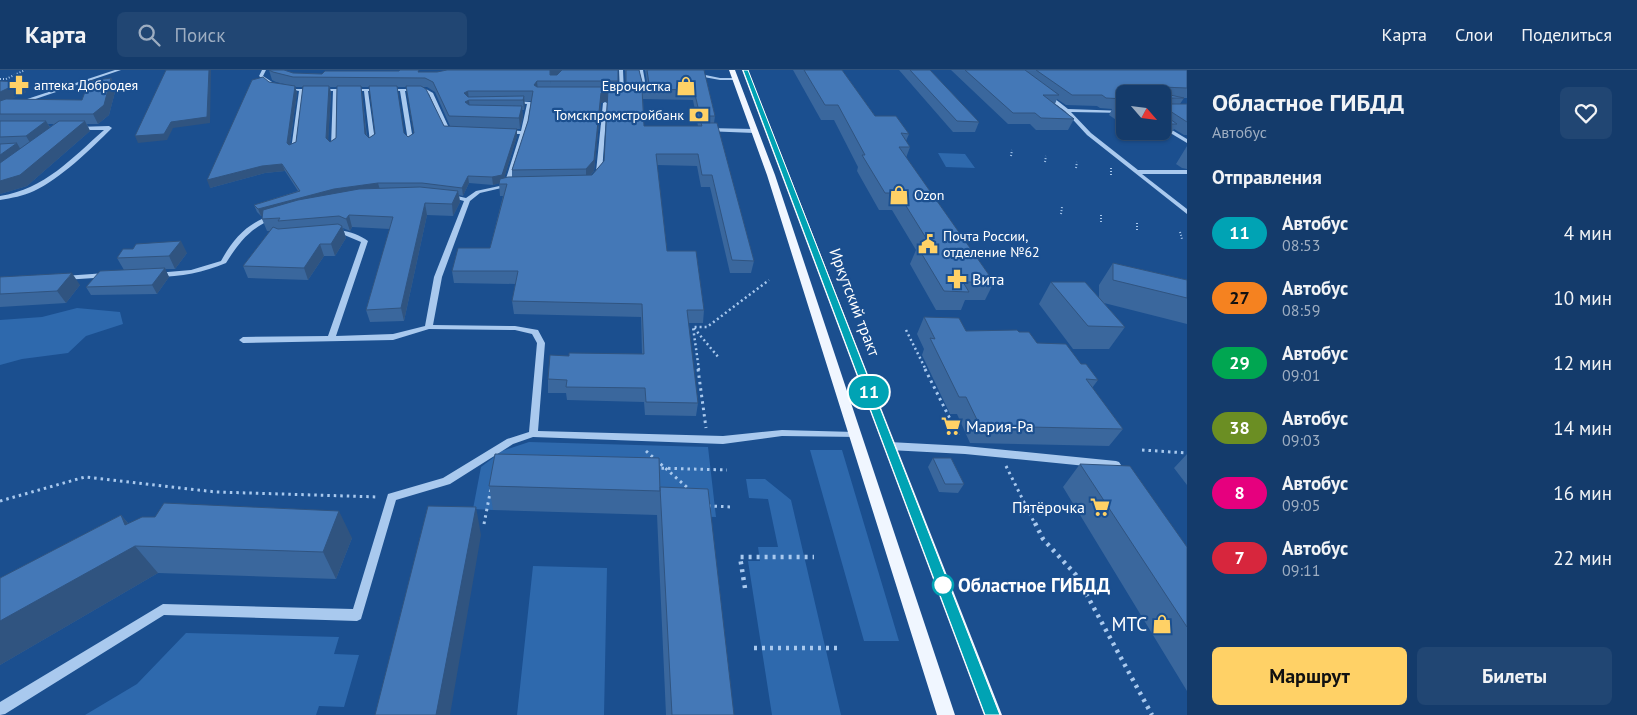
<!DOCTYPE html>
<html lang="ru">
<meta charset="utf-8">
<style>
:root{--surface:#143b6b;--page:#214673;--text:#f1f3f6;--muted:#9dadc1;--line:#33557e;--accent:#ffd166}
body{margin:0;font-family:"PT Sans",sans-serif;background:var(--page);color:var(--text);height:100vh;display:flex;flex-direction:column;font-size:19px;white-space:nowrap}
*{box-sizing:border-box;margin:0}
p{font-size:16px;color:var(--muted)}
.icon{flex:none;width:28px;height:28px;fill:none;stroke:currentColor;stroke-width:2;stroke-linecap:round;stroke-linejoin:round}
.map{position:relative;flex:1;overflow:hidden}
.details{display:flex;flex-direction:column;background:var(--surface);width:450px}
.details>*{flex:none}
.badge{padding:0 10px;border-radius:16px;font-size:18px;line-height:32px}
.needle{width:32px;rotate:118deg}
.buttons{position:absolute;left:1116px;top:15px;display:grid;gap:10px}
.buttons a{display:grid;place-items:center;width:55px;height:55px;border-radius:8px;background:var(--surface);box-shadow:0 1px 4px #0004,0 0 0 1px var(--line);font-size:25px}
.map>.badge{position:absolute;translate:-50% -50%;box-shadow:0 0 0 2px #fff}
h2{padding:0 25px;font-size:19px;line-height:45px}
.round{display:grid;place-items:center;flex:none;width:52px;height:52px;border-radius:8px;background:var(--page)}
.overview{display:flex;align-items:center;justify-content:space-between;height:85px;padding:0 25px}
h1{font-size:24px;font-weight:700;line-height:38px}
.cta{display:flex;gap:10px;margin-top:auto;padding:10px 25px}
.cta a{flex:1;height:58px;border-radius:8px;background:var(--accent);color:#111;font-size:20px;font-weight:700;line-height:58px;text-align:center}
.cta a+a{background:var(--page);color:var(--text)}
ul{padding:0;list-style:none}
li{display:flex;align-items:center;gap:15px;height:65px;padding:0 25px}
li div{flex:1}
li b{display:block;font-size:19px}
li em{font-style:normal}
li .badge{min-width:55px;font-weight:700;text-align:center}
header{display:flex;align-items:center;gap:30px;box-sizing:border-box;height:70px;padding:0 25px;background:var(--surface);border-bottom:1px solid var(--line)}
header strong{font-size:24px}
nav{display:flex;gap:28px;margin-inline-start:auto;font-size:18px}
.search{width:350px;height:45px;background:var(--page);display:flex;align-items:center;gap:12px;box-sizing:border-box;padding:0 18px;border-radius:8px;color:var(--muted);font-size:19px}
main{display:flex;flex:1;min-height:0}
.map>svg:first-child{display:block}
</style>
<header>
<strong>Карта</strong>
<div class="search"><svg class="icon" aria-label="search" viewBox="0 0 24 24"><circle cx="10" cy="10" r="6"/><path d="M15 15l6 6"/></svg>Поиск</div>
<nav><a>Карта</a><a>Слои</a><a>Поделиться</a></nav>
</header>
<main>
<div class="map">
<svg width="1187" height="645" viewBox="0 0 1187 645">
<rect width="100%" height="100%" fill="#1b4f8f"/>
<path fill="#2e69ad" d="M938,83L965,84L975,98L946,97Z
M77,238L120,242L123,254L86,266L68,283L22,289L0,295V250L42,247Z
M529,372L708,377L716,447L657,445L499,408L493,440L473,439L481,397L502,381Z
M810,380H842L899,571H864Z
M746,409H765L791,430L841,645H772L748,491H760L758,477H778L768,429L749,428Z
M533,496L607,498L604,645H517Z
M186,563L339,567L334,584L359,585L344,637L319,636L316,645H85L137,614Z"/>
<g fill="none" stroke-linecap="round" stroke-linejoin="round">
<path stroke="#a9c9ee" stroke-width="2" stroke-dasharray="1 2" stroke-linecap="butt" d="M0,9H6L25,0
M1011,86L1012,80
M1045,92L1046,86
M1076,98L1077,92
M1111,98V105
M1061,144L1062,137
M1101,145V152
M1137,153V160
M1180,162L1182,169"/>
<path stroke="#a9c9ee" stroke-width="2.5" stroke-dasharray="2 3" stroke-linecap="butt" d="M694,258L719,288
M906,260L926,300
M699,300L693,257H707L769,210"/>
<path stroke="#a9c9ee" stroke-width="3" stroke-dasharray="2.5 4" stroke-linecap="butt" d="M698,299L706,358
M925,299L959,367
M1142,380L1187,383
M646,381L690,420
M1006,396L1035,454
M655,398L727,400
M0,431L85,407L216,422L379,427
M708,436L733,437
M484,454L491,418"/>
<path stroke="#a9c9ee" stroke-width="4.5" stroke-dasharray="3 5" stroke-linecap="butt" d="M1035,453L1043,469L1076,505L1152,645
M745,518L740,487H814
M754,578H837"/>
<path fill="#a9c9ee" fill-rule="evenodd" d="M115,0H121L0,41V38Z
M262,0H266L263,6L275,14L296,19H426L433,23L449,58L457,60L454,62L445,61L429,24L423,21H405L413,70L408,71L400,21H368L375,71L370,72L364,21H337L336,75L331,76L333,21H303L296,79L291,80L299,21L271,16L259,6Z
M619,0H623L624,24L622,25L617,24L620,23Z
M639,0H643L647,23L643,22Z
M681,0L720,8H736L738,9L736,10H720L682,3Z
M1046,25H1050L1068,39L1125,41V43L1071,42L1091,63L1138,100H1187V104H1142L1187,139V144L1087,65L1065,41L1046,27Z
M514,31L530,32L532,33L526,63L510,113L514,115L480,123L470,131L442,207L433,255L515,256L538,260L545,273L538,361L723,366L782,360L855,362L858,363L860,365L858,367L782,366L723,374L533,367L513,374L450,414L396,430L361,549L357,551L164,545L5,644L0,645V632L163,534L353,539L388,424L443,408L507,369L529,362L537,273L532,264L515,260L429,259L393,270L243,273L239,270L243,267L328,266L361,172L342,164L334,165L331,163C342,157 358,164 368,171L336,266L393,264L425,256L434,207L464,131L445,126L448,124L466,128L476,121L504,115L520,64H507L504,62L507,60L521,61L527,34L512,33V32Z
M605,32L607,33L602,102L597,107L594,105L596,102L603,33Z
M1162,54L1187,69V73L1162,58Z
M76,57L109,56L112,58C91,79 60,109 34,121C23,126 12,128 0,130V126C45,119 72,88 104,60H78L75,58Z
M707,58L754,59L757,61L754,63L705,61L704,60Z
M273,145L275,146V148C251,157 239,172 226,193C204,202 181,207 156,207L152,205L156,203L191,200L221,191C233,169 248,152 273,145Z
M106,203H109V207L64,210L60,208L64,206Z
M889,372L965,376L1116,391L1119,392L1121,395L1119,398L1116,399L965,384L889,380L886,379L884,376L886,373Z"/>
<path fill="#f0f6ff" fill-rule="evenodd" d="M729,0H735L775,105L955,645H937L767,105Z
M742,0H748L1002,645H984Z"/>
</g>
<path fill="#3a679d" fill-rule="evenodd" d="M269,0L293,3L322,4L424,2L618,0V17H624L626,16L625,0H639L642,12L647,13L645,0H704L715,46L714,53L754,191L751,203H730L710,117H701L697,96L657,95L667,181L704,240L703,253H688L698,333L696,346L645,345L644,332L567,330L566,323H548V309L569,286L642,284L641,247L514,244L512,231L516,214L454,213L452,201L490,178L503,126H500L499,113L493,115L469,113L463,126L459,125L460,132L453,146L427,145L404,251L370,252L366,240L390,159L352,157L350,161L343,158L346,168L335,186H324L308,210L248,208L243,196L270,161H267L262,149V146H261L257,142L254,135L298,121L285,101L265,103L210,118L269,12L284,14L276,12L272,10ZM295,17H303L296,72L290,74L297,23ZM330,17H337L336,68L330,72L328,70L331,23ZM361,17H369L375,64L369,68L367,65L362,23ZM397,17H406L414,63L408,67L404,64ZM423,17H427L435,22L450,56H444ZM643,29L693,30L698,56H644ZM524,31H531L528,51L512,100V107L504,108L517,66V59H520L523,47L522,40H524L525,36ZM608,31L604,91L592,105H591L594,101L601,33Z
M793,0H842L875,46L909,64L906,71L910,77L906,88L994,212L985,230H965L961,240H936L910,194L916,180L892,140H879L857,101L858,97L834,50H821Z
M899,0H930L979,52L975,62H953Z
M951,0H1187V28H1184L1180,34H1187V65H1184L1174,59L1170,65L1136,64L1132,61H1162V24H1125V56L1109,45L1112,39L1100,38L1097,36L1066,35L1057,29L1055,34L1074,49L1068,60H1036L1030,54H1008Z
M111,8L116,18L109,45L98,54H87L90,61L27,116L0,124V11L26,22L11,29L82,30ZM48,54H54L50,57Z
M1187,76V99L1182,98L1176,94Z
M187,183L175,199H165L169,207L157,224L91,225L86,217L124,200L117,188Z
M1113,193L1187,210V254L1104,233L1125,257L1109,279H1073L1039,234L1051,212L1099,228V215Z
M0,207L80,215L66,233L0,237Z
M924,247L966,261L1019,262L1037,273L1081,294L1098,310L1092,318L1123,359L1109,376L970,373L957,344H950L922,285L924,279L917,264Z
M1187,384V415L1174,398Z
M933,388L964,414L958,423L939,422L928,397Z
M1080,394L1187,477V621L1063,417Z
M489,416L660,421V417L734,645H666L657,445L493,440Z
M121,445L128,453L352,468L336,509L158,503L0,595V508Z"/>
<path fill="#305480" d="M209,0H211L210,53L173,58L167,70L138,73L135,66L171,52Z
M550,0H563L551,10V14Z
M111,8L116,18L109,45L98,54L93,44Z
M537,11L538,21L534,15Z
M21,12L26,22L0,35V22Z
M295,16L297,23L289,80L287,73Z
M329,16L331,23L328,75L326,68Z
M361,16L362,23L367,71L365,64Z
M608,20V31L601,33L594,101L586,110V99L601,23Z
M468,21L470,40L466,42L464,23Z
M524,26L525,36L524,40L523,30Z
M522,36L523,47L520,59L519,48Z
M46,51L52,61L32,76L26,66Z
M85,51L90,61L27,116L0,124V111Z
M517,59V66L503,112L493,115L492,107Z
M17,73L23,84L0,102V85Z
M282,94L285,101L265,103L210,118L207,110L262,96Z
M468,106L469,113L463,126L462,118Z
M378,113L380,120L337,126L261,146L258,139L334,119Z
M458,121L460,132L453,146L452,134Z
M425,133L427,145L404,251L401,238Z
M349,145L352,157L350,161L346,149Z
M342,156L346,168L335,186L331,174Z
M181,171L187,183L175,199L169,186Z
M320,174L324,186L308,210L304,198Z
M165,198L169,207L157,224L152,215Z
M72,203L80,215L66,233L57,221Z
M476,437L481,465L450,645H436Z
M339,441L352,468L336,509L323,482Z
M121,445L144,472L125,455Z
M135,476L158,503L0,595V551Z"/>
<path fill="#4478b7" stroke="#305480" d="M166,0H209L207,47L171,52L164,64L135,66Z
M269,0H284L293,3L322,4L325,1H399L400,0H419L418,2H437L447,0H550V5H557L562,0H618V11H537L534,15L537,17H624L626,15V0H639L642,12L649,14L647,0H704L715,46H700L694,20L642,19L644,56H702L701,53H717L754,191L732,190L712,105H702L698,84H656L667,181H696L704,240H687L698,333L646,332L645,318L566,317L567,310L548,309L550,285L569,286V283L644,284L642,234L512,231L518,201H452L458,178H490L507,114H499L500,109L508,107L592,105L604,91L608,20L601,23L594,90L586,99L512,100L528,51L533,21H468L464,23L468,27L524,26L523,30H469L465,32L469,35L522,36L519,48L449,46L433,12L425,8L293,7L273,2Z
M804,0H842L875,46H896L909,64L901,63L910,77H899L994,212H963L969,222L944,221L917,176H931L898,123H885L862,85H865L838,35H825Z
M910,0H930L979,52L957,51Z
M965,0H1025L1059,25H1043L1074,49L1041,48L1035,43H1013Z
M1036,0H1187V18L1162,17L1161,23L1184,28H1168L1167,34H1187V52L1170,41L1167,42V47L1177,54H1162V24H1125V29L1106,28L1102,25H1072Z
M263,7L269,12L295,16L287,73L289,75L296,72L303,16H329L326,68L330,72L336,68L337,16H361L365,64L369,68L375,64L369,16H397L404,63L408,67L414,63L406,16H421L426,19L444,56L517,59L502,105L492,107L468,106L462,118L422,113H378L334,119L258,139L254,135L300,121L282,94L262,96L207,110L252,10Z
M111,8L104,35L93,44H0V31L6,29L82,30L89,11Z
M0,11L21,12L0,22Z
M1115,34H1125V41Z
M0,51H46L26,66L0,67Z
M59,51H85L20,105L0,111V93Z
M17,73L0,85V74Z
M420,117L458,121L452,134L425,133L401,238L366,240L393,147L349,145L346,149L339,146L278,151L280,148L262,149L263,140L298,130L359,119Z
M338,154L342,156L331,174H320L304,198L243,196L273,157L278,159Z
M181,171L169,186L117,188L123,179H133L136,174Z
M1113,193L1187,210V228L1113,210Z
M165,198L152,215L86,217L100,201Z
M72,203L57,221L0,224V207Z
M1051,212H1085L1125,257L1088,256Z
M924,247L959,248L966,261L1017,260L1019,262H1029L1037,273L1066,274L1081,294H1086L1098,310L1086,309L1123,359L980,356L966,327H959L930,268L935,269Z
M495,384L659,388L660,421L489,416Z
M933,388H951L964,414H945Z
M1080,394L1130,396L1187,477V557Z
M660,417L708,419L734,645H672Z
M164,433L339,441L323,482L135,476L0,551V508L121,445L125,455L142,447H155Z
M428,436L476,437L436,645H375Z"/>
<path fill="#00a3b4" stroke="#fff" d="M743,0H748L1000,645H985Z"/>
<defs>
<symbol id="pharmacy-bare" viewBox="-9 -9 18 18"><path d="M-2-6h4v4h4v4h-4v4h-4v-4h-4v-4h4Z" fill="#ffd166" stroke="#1b4f8f" stroke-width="2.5" paint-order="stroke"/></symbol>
<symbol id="shop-bare" viewBox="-9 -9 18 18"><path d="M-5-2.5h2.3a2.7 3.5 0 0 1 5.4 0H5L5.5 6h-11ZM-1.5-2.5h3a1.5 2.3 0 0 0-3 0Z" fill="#ffd166" stroke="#1b4f8f" stroke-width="2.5" paint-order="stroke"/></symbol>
<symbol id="bank-bare" viewBox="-9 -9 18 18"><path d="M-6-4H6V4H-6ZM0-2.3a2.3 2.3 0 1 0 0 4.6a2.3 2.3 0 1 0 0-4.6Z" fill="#ffd166" stroke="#1b4f8f" stroke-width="2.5" paint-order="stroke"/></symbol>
<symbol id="civic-bare" viewBox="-9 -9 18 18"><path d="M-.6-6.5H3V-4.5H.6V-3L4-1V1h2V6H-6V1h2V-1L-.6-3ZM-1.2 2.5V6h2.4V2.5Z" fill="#ffd166" stroke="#1b4f8f" stroke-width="2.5" paint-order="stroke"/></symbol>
<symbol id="supermarket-bare" viewBox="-9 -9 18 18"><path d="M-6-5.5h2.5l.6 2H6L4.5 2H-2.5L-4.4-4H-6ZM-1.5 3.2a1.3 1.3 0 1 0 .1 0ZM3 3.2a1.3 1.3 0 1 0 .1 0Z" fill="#ffd166" stroke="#1b4f8f" stroke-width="2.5" paint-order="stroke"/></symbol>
</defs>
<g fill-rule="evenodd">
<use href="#pharmacy-bare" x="5" y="1" width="28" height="28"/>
<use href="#shop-bare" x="672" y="2" width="28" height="28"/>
<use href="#bank-bare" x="685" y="31" width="28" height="28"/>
<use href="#shop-bare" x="885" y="111" width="28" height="28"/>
<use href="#civic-bare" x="914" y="160" width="28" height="28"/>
<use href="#pharmacy-bare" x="943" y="195" width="28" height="28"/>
<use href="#supermarket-bare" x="937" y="342" width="28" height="28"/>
<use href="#supermarket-bare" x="1086" y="423" width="28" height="28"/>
<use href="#shop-bare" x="1148" y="540" width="28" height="28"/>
</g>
<circle fill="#fff" stroke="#00a3b4" stroke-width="2.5" cx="943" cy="515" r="10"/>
<g text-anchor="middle" stroke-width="4.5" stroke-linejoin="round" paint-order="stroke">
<g font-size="14" fill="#fff" stroke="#1b4f8f" text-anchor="start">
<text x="34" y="20">аптека Добродея</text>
<text x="671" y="21" text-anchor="end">Еврочистка</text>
<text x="684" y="50" text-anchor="end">Томскпромстройбанк</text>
<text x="914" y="130">Ozon</text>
<text x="943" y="171">Почта России,<tspan x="943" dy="16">отделение №62</tspan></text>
</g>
<g font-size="16" fill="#fff" stroke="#1b4f8f" text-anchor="start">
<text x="972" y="215">Вита</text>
<text x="966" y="362">Мария-Ра</text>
<text x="1085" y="443" text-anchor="end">Пятёрочка</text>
</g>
<g font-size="16" fill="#fff" stroke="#1b4f8f">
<text transform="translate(855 232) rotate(69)" y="6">Иркутский тракт</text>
</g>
<g font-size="19" font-weight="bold" fill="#fff" stroke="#1b4f8f" text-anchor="start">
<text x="958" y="522">Областное ГИБДД</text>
</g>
<g font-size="19" fill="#fff" stroke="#1b4f8f" text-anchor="end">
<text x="1147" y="561">МТС</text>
</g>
</g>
</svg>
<div class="buttons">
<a><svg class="needle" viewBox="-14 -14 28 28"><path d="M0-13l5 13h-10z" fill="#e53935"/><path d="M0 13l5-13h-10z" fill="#9dadc1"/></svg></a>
</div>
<b class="badge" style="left:869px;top:322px;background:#00a3b4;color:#fff">11</b>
</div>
<section class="details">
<div class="overview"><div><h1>Областное ГИБДД</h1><p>Автобус</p></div><a class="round"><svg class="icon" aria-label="heart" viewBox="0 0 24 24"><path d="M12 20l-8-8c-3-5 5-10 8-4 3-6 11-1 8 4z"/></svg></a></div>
<h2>Отправления</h2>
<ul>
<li><span class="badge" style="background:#00a3b4;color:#fff">11</span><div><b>Автобус</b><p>08:53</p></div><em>4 мин</em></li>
<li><span class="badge" style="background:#f58220;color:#111">27</span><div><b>Автобус</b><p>08:59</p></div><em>10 мин</em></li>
<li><span class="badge" style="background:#00a651;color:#fff">29</span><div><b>Автобус</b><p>09:01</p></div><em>12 мин</em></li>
<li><span class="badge" style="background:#6b8e23;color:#fff">38</span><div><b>Автобус</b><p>09:03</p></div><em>14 мин</em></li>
<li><span class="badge" style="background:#e6007e;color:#fff">8</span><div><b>Автобус</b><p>09:05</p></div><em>16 мин</em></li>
<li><span class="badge" style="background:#d7263d;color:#fff">7</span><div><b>Автобус</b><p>09:11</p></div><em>22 мин</em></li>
</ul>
<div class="cta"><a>Маршрут</a><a>Билеты</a></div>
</section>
</main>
